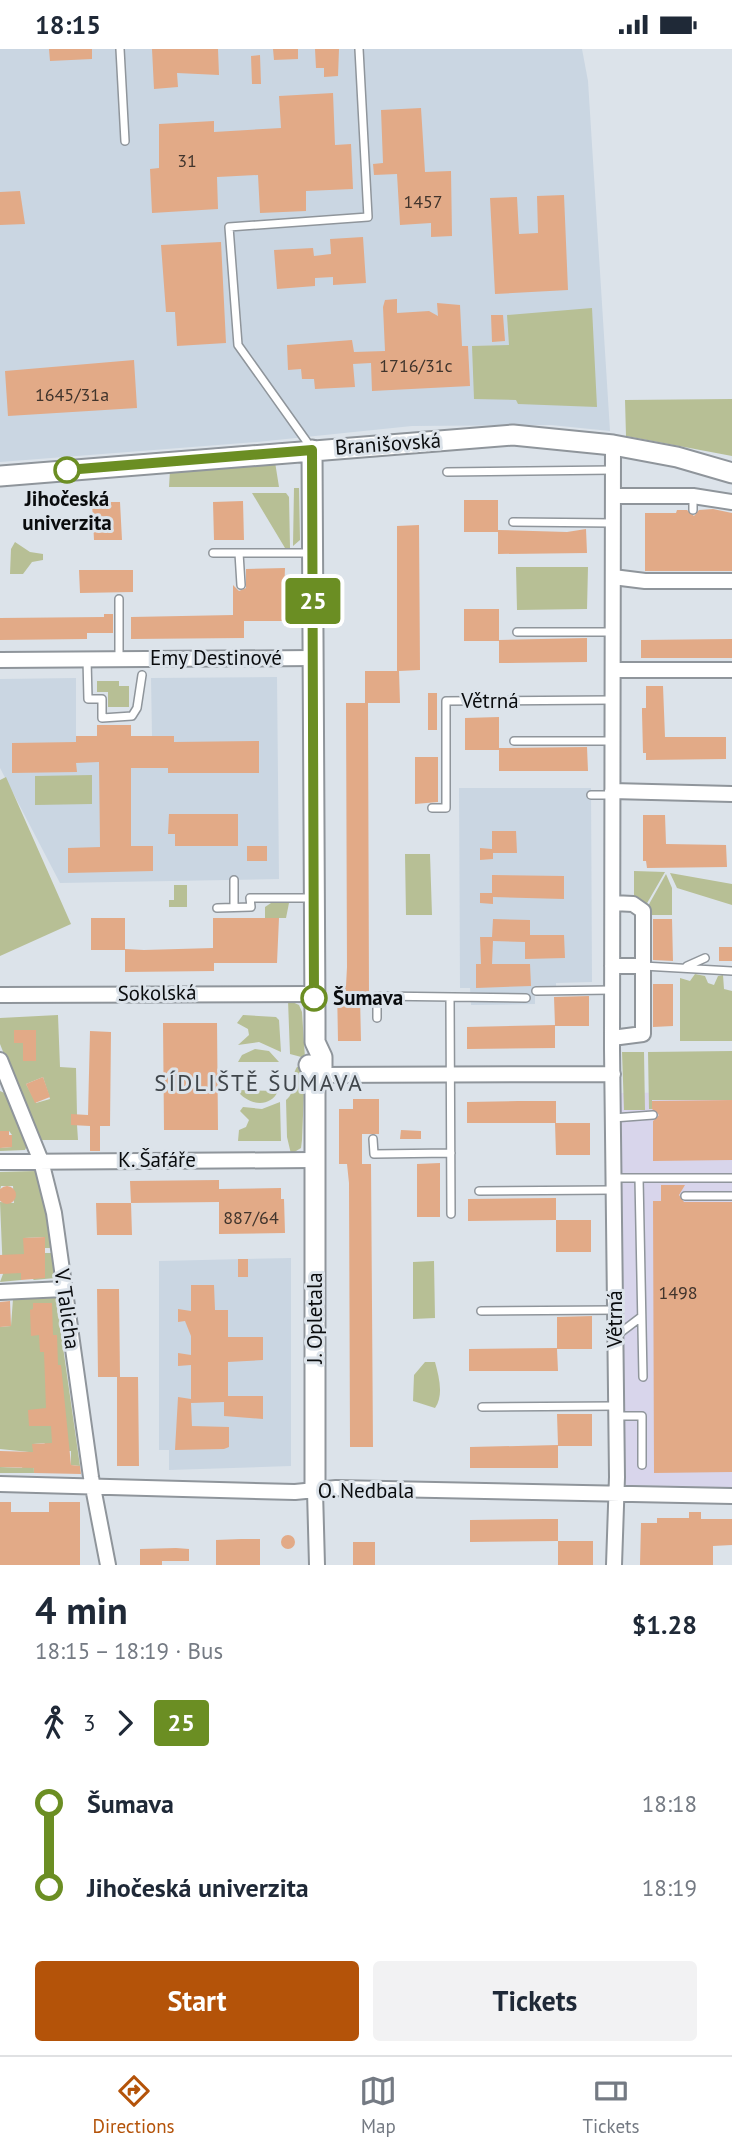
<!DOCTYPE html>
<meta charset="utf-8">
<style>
:root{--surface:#fff;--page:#f2f2f3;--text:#1f2937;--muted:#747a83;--line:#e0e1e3;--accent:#b45309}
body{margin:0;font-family:"PT Sans",sans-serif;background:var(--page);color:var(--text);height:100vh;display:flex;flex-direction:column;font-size:26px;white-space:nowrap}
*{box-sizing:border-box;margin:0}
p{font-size:23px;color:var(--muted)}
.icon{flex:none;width:38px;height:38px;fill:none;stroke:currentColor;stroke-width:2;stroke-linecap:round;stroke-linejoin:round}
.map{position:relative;height:1516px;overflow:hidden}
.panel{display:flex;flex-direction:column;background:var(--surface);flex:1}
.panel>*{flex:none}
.badge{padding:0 14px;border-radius:5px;font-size:24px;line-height:46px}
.map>.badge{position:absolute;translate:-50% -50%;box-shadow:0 0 0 4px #fff}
.legs{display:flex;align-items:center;gap:10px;height:77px;padding:0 35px;font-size:23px}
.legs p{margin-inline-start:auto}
.summary{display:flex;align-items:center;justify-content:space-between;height:119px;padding:0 35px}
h1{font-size:38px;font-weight:600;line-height:52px}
.button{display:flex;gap:14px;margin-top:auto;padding:14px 35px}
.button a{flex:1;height:80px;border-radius:7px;background:var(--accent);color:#fff;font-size:28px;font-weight:600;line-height:80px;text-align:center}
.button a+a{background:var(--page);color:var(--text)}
ul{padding:0 35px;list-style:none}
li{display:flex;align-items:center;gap:24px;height:84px;font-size:26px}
li i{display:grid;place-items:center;width:10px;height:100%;margin:0 9px;background:currentColor}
li i::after{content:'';width:18px;height:18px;margin:-9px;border:5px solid;border-radius:50%;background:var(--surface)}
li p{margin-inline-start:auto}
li:first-child i{background:linear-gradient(#0000 50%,currentColor 0)}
li:last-child i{background:linear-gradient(currentColor 50%,#0000 0)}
.status{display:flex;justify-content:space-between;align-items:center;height:49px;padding:0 35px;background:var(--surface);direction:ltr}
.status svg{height:19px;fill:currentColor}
.menu{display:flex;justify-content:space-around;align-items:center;height:98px;border-top:2px solid var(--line);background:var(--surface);font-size:19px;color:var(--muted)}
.menu a{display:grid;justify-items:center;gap:4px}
.menu .on{color:var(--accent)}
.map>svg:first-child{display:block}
</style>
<div class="status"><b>18:15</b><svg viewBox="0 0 49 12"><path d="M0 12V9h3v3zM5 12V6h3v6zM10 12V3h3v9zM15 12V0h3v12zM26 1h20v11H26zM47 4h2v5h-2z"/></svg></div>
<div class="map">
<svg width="732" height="1516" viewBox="0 0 732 1516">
<rect width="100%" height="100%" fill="#dce3ea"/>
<path fill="#d8d5eb" d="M732,1043V1439L621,1436L617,1044Z"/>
<path fill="#cad6e2" d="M0,0H582L588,32L610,382L551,376L412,377L257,393L0,413Z
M277,628L279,830L60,834L0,719V630L76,629V687H96L131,676V687H152L151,629Z
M459,739H591L592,933L556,934V938L535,939V955L471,956L470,939H460Z
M291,1209V1417L169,1421V1401H159V1212Z"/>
<path fill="#b7bf95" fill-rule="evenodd" d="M592,259L597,358L518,355L516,351L474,350L472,297L509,296L507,266Z
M732,350V407L626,387L625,351Z
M275,413L279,438H169L170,421Z
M294,439H299L300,491L293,497Z
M252,444H286L289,448L290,499H285Z
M15,493L30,503L43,505V511L32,513L23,525H10L11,500Z
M516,518H588L587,560L517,561Z
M97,632H119V637H129V658H108V643H97Z
M92,726V755L35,756V727Z
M6,728L71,875L0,907V731Z
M405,805H430L432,866H406Z
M634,822L665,823L646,856L634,851Z
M670,824L732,835V856L677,839Z
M666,825L672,839V866H650L648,857Z
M174,836H187V858H169V851H174Z
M271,854H289L286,869H265V858Z
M695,925L705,927L708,934L714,936L718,927L723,926L724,940L732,942V992H680V929L690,932Z
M288,951L299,956L302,963L305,1009L290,1005Z
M58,966L60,1018L76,1019L77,1066L71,1076H77L78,1091H38L0,995V969ZM43,1028L50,1050L36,1054L26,1035Z
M243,966L276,968L279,971L281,1003L259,993L238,996L249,986L248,980L237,974Z
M255,1000L269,1002L279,1013H238L242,1006Z
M732,1002V1051H652V1060H649L648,1003Z
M622,1003H644L645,1061H624Z
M305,1017L302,1091L301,1099L291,1105L287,1088L286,1051C297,1042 290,1028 297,1018Z
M237,1041L278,1042C270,1060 247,1056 237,1041Z
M0,1042L9,1046L27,1097L25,1101L0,1102V1099L12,1098V1086L9,1082H0Z
M280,1053L281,1092H238L239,1081L246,1078L249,1071L240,1062L243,1058L262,1060Z
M36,1122L47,1166L51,1199H45L44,1188L24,1189V1208H45V1204H51L55,1229L34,1231L21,1220V1231L0,1233L3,1225L0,1153L14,1154L13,1137H1L0,1142V1123Z
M434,1212L435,1269L413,1270V1213Z
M56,1249L80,1417L71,1416V1402H56L45,1413L44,1424H40L39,1404L45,1394L33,1395L34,1424H0V1418L22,1419L29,1403L0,1400V1278L11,1277L13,1250Z
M425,1313H435C439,1328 444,1346 435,1359L413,1352L414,1326Z"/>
<path fill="#e2aa87" d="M49,0H92V10L50,12Z
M152,0H218L219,26L177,24L178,38L154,40Z
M273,0H298V10L274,11Z
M315,0H339L338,27L324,28V19H316Z
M260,6L261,35H252L251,7Z
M333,44L335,96L351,95L353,140L306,142V162L260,164L258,126L217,128L218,160L152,164L150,120L159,119V75L214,72V83L281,79L279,47Z
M421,59L425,123L451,122L452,187L431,188V174L400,176L397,125L374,126L373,115L383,114L381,61Z
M20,142L25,175L0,176V143Z
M564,146L568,241L495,245L490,149L517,148L519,185L538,184L537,147Z
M363,188L366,234L333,236V228L315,229V237L277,240L274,201L313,199L314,207L331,205L330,190Z
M221,193L226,294L177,297L175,263H166L161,196Z
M397,250V264L429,262L438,267L437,254L460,256L462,297H468L470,337L372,342L371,314L353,315L355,338L315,340L314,330H302L301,320L288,321L287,296L352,291L354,303L385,302L383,258L385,251Z
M491,266H503L505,292L492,293Z
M134,311L137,359L8,367L5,322Z
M464,451H498V481L567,483L586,480L587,504L498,505V483H464Z
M243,452L244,491H214L213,453Z
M92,453H120L122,491H94Z
M713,460L732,464V522H645V464H676L677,461H687L694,467L699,461Z
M419,476L420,621L399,622L400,654H368L369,948H360L361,992H338L337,937H346L347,918L346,654H365V622H397V477Z
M285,519L283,572H244V589L131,590V568L233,566V536L239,542L246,539V520Z
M79,521H133V543L80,544Z
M464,560H499V591L587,589V613L499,614V592H464Z
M104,565H113V584H87V590L0,591V569L104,568Z
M732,590V609H641V591Z
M646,637H663L665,688H726V710L646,711V704H643L642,664V659H646Z
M428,644H437V681H428Z
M499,668V699L587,698L588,722H499V701H465V669Z
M97,676H131V687H174V693L259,692V724H168V719H131V797H153V822L68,824V799L100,798L99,713L76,714L77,723L12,724V694L76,693V687H97Z
M415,708H438V753L415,755Z
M169,765H238V797H175V785H168Z
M643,766H665L666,795L726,796L727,818L647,819L646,812H643Z
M492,782H516L517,804H493V810L480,811V799L492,800Z
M247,797H267V812H247Z
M492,826L564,827V850L493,848V855L480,854V844H492Z
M91,869H125V900L144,901L213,899V869H279L277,914H214V922L125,923V901H91Z
M493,870L530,871V886H564L565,909L525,910V893L493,892L492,915H530L531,937L476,939V915H481L480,888H492Z
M653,870H672L673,912L653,911Z
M719,898H732V912H719Z
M653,935H673V977L653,978Z
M589,947V977H555V999L467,1000V978L555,976L554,948Z
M163,974H217L218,1081H164Z
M14,981H36V1012H23V994H14Z
M90,982L111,983L110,1077H100V1102H90V1077L71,1076V1065L88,1066Z
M43,1028L50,1048L35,1054L26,1035Z
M353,1050H379V1085H362V1115H371L373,1398H350L349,1134L347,1115H339V1060H353Z
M732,1051V1111L653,1112V1072L659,1066L652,1060V1052Z
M518,1052H556V1074H467V1053Z
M555,1074H590V1106H556Z
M401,1081L421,1082V1090H400Z
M0,1082H9V1086H12V1098L0,1099Z
M440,1114V1168H417V1115Z
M219,1131V1140L281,1139V1150H284L285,1184L219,1185V1153L131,1154L130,1132Z
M661,1136H685L679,1146L684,1153H732V1423L654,1424L653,1152H661Z
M-2 1146a9 9 0 1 1 18 0a9 9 0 1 1-18 0Z
M556,1149V1171H591V1203H556V1171L468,1172V1150Z
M96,1154H131L132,1186H97Z
M45,1188V1229L21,1231V1224L0,1225V1206L24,1205L23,1189Z
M238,1210H248V1228H238Z
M191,1236H214L215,1261H228V1288H263V1311L228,1313V1347H263V1370L224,1367V1353L191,1354L192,1377L229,1378V1398L224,1400L175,1401L178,1348L191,1350V1316L178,1317V1304L191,1306V1287L185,1272L178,1273V1260L191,1262Z
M97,1240H119L120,1328H138L139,1417H117V1328H98Z
M10,1252L11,1277L0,1278V1253Z
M33,1254H52L53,1286H57L58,1316H61L71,1416L80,1417L81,1425L34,1424V1419L0,1418V1402L33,1403L32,1395L52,1394L51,1377H29L28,1361L46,1359L44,1303H40L39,1286L31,1287L30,1261L33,1260Z
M592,1267V1300H557L558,1322H469V1300L557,1299V1268Z
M557,1365H592V1397H558V1419H470V1398L558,1396Z
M0,1453H11V1463H49V1453H80V1516H0Z
M689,1463H701V1470H732V1496L713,1497V1516H640L641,1474H657V1469H689Z
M545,1470H558V1492L470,1493V1471Z
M281 1493a7 7 0 1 1 14 0a7 7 0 1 1-14 0Z
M241,1490H260V1516H216V1491Z
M558,1492H593V1516H558Z
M353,1493H375V1516H353Z
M176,1499L189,1500V1512H162V1516H140V1500Z"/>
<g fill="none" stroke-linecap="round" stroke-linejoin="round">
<defs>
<path id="lane" d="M120,0L125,92
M312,400L238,296L229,178L368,168L359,0
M447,423L613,421
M693,447V461
M513,473L613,474
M213,504H312
M239,504L241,536
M119,550V609
M517,583H612
M87,610L88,650H102V669L132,667L137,659L142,626
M514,692H612
M591,746H612
M432,759H446V652L612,651
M234,831V858
M217,859L251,858L250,849H313
M643,917L732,922
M687,917L705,909
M536,942L612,941
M450,949L451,1165
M377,969V947L526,949
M613,1069L653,1066
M373,1090L374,1105L451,1104
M614,1129H732
M639,1129L643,1328
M479,1142L613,1141
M685,1147H732
M481,1262L615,1261
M616,1287L641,1268
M482,1358L616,1357
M617,1367H642V1416"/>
<path id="street" d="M613,396L612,1000L617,1428L614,1516
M613,447H693L732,453
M613,528L645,532H732
M0,611L313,609
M613,621H732
M612,742L732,745
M612,917H643
M0,946L314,945
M612,989L643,985V862L633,855L613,854
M0,1011L41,1112L54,1164L91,1428L108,1516
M315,1026L613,1025
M0,1113L314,1111
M0,1243L64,1240
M0,1435L295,1443L336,1439L732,1447
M315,1442L317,1516"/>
<path id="secondary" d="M312,401L315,966V993L322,1008V1018L315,1022
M0,427L513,386L613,396L677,408L732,424
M309,1016L315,1026V1442"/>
</defs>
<use href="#lane" stroke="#8f959b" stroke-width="10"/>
<use href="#street" stroke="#8f959b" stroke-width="18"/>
<use href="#secondary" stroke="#8f959b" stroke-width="23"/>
<use href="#lane" stroke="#fff" stroke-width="7"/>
<use href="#street" stroke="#fff" stroke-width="14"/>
<use href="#secondary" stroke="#fff" stroke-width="19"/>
</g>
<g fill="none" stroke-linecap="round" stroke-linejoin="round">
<defs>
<path id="line-1" d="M67,421L312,401L314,949"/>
</defs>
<use href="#line-1" stroke="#fff" stroke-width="16"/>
<use href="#line-1" stroke="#6b8e23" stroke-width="10"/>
</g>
<g fill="#fff" stroke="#6b8e23" stroke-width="3.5">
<circle cx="67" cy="421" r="12"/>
<circle cx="314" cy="949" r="12"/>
</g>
<g text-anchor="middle" stroke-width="6" stroke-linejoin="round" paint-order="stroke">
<g font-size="18" fill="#40342c">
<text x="187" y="118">31</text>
<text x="423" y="159">1457</text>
<text x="416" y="323">1716/31c</text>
<text x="72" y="352">1645/31a</text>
<text x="251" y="1175">887/64</text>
<text x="678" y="1250">1498</text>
</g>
<g font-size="21" fill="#0a0c0e" stroke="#dce3ea">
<text transform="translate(388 395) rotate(-4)" y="7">Branišovská</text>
<text x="216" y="616">Emy Destinové</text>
<text x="490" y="659">Větrná</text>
<text transform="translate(157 944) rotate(-1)" y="7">Sokolská</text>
<text x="157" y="1118">K. Šafáře</text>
<text transform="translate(67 1260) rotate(82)" y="7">V. Talicha</text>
<text transform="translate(315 1269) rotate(-90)" y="7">J. Opletala</text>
<text transform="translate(615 1270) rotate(-90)" y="7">Větrná</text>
<text x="366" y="1449">O. Nedbala</text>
</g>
<g font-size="21" font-weight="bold" fill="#0a0c0e" stroke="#dce3ea">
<text x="67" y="457">Jihočeská<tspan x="67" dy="24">univerzita</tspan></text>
<text x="333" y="956" text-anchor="start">Šumava</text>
</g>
<g font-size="23" letter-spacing="2" fill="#40464b" stroke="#dce3ea">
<text x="259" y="1042">SÍDLIŠTĚ ŠUMAVA</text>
</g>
</g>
</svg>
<b class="badge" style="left:313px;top:552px;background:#6b8e23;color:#fff">25</b>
</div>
<section class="panel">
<div class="summary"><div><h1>4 min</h1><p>18:15 – 18:19 · Bus</p></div><b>$1.28</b></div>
<div class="legs"><svg class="icon" aria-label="walk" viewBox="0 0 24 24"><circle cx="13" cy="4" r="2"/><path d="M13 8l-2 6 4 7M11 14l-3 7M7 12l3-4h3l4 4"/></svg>3<svg class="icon" aria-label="forward" viewBox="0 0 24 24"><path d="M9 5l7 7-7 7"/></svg><b class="badge" style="background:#6b8e23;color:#fff">25</b></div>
<ul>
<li><i style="color:#6b8e23"></i><b>Šumava</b><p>18:18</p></li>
<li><i style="color:#6b8e23"></i><b>Jihočeská univerzita</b><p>18:19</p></li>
</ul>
<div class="button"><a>Start</a><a>Tickets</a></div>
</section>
<nav class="menu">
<a class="on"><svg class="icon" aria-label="directions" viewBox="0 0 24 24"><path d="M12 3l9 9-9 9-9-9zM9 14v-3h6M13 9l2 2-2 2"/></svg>Directions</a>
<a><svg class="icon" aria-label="map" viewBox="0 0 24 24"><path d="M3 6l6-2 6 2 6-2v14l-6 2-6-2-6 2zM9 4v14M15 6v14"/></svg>Map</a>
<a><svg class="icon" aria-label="tickets" viewBox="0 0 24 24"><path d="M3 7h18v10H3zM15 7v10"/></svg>Tickets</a>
</nav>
